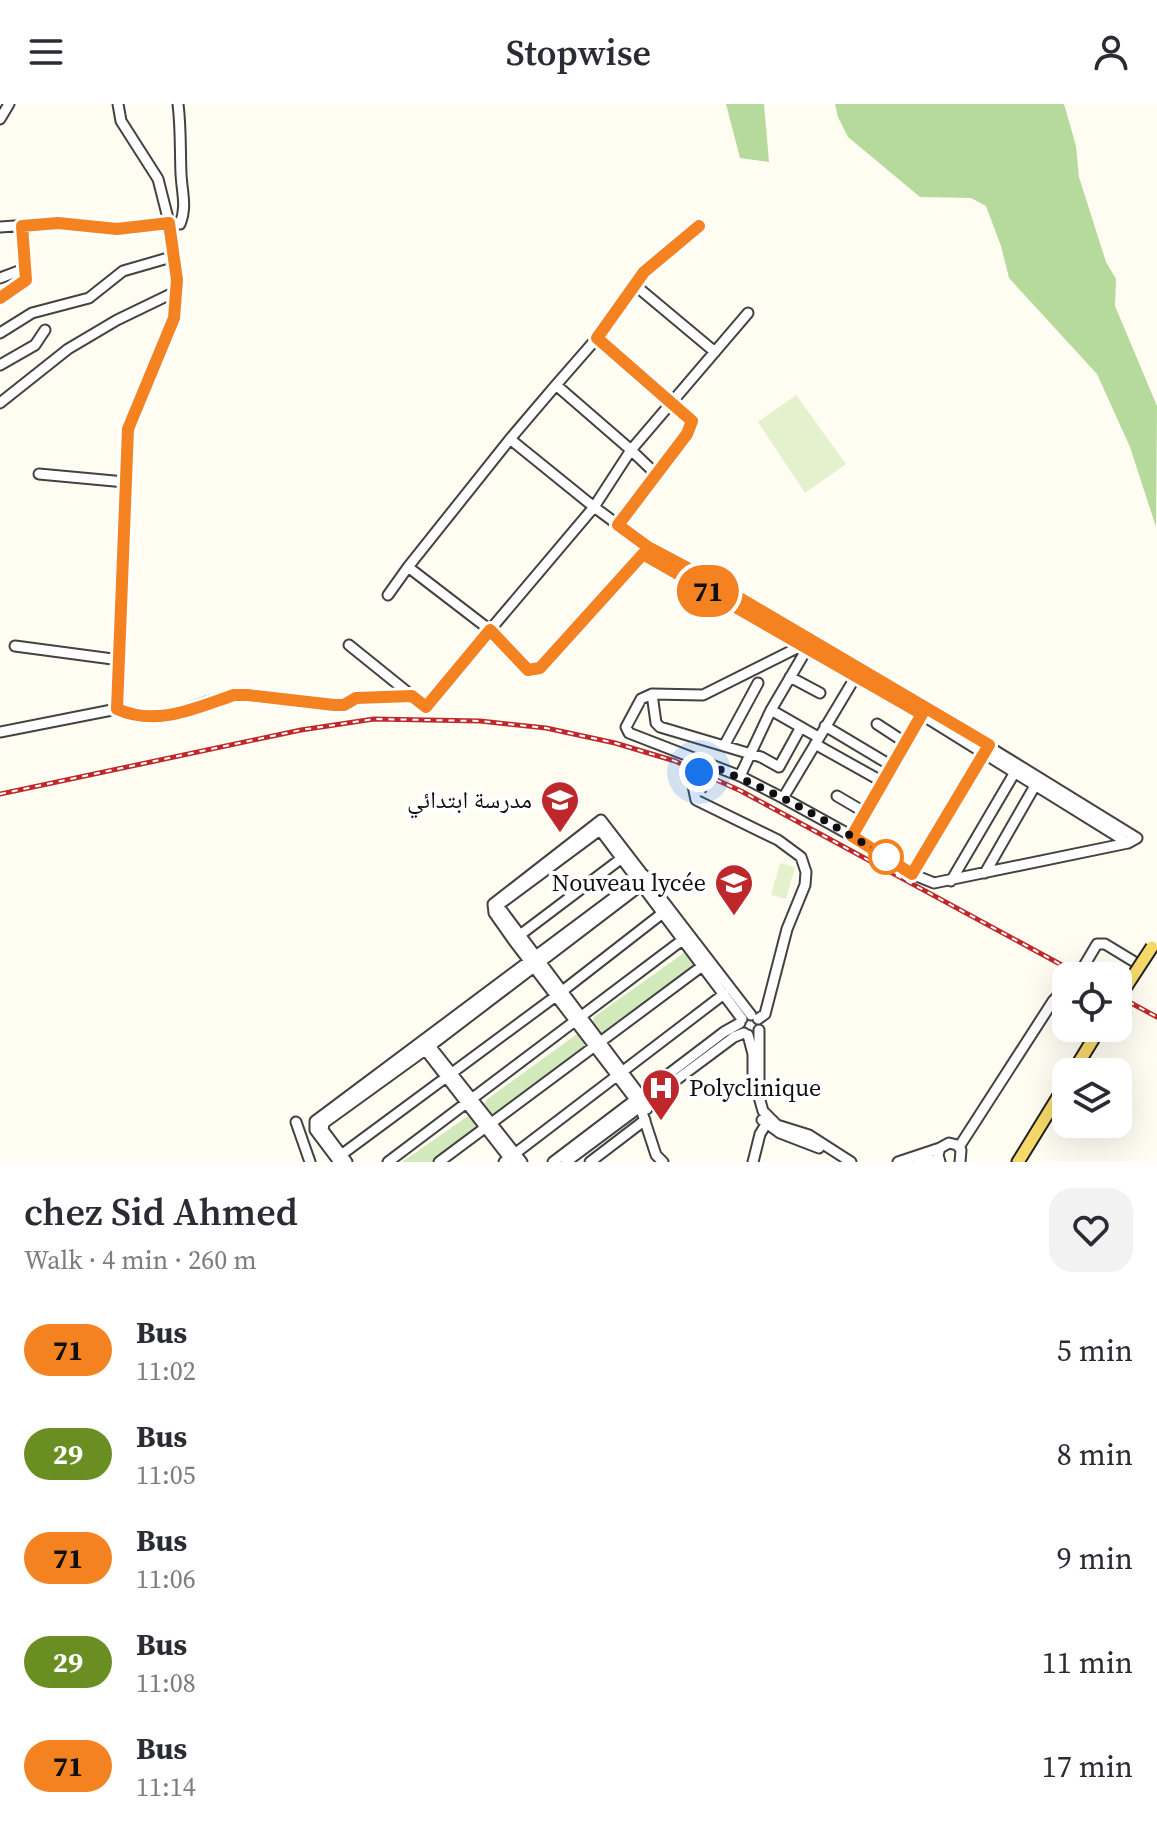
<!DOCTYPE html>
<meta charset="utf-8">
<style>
:root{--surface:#fff;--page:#f2f2f3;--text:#2b2b33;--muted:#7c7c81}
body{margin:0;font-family:"Source Serif 4","Noto Naskh Arabic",serif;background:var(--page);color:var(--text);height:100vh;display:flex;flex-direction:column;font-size:30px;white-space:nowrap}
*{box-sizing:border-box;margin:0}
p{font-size:26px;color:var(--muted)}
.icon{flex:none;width:44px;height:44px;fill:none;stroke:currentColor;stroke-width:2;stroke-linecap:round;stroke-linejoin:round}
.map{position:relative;height:1058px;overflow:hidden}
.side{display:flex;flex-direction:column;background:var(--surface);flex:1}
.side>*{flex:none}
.badge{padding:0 16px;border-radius:26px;font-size:28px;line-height:52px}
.buttons{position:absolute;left:1052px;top:858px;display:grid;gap:16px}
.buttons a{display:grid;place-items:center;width:80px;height:80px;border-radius:16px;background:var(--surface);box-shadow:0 8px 32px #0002;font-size:40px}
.you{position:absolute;width:40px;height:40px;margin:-20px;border:6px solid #fff;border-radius:50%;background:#1a73e8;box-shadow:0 0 0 12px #1a73e833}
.map>.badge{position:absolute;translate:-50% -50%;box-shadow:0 0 0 4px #fff}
.round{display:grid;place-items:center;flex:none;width:84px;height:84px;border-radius:24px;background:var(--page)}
.head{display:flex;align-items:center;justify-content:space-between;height:136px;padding:0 24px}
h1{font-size:38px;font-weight:600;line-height:60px}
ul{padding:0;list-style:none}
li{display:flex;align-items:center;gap:24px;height:104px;padding:0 24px}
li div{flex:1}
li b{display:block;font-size:30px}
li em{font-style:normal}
li .badge{min-width:88px;font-weight:700;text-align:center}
header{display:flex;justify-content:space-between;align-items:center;height:104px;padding:0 24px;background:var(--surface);font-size:36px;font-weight:600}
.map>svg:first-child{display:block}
</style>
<header><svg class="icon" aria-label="menu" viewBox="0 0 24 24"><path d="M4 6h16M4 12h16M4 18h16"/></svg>Stopwise<svg class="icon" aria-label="person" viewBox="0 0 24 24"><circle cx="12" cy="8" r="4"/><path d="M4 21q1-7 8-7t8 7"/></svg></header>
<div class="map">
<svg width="1157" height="1058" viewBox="0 0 1157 1058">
<rect width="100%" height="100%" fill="#fffdf2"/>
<path fill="#d2eabb" d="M685,848L694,858L691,865L607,929L600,928L593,918L594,913Z
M577,930L586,940L585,944L499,1011L492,1010L485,1000L486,996Z
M468,1012L476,1021V1026L434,1058H402Z"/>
<path fill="#b5da9b" d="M726,0H764L769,58L740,54Z
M835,0H1064L1076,42L1079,73L1106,158L1116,175L1115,202L1157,302L1156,423L1130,343L1097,270L1009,174L1001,142L986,102L971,94L920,93L848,33L838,13Z"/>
<path fill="#e3f1cd" d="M796,291L846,360L805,389L758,318Z
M780,759L795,763L786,795L771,791Z"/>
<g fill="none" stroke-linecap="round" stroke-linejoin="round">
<defs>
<path id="minor" d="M0,15L9,0
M0,123L58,119L117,125L169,119L180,120C187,103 182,89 181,70C180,46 181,24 178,0
M0,174L24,165
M636,182L644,168L699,122
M0,194L26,176L22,122
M0,229L32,209L89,194L123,167L175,152
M597,234L692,317L687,330L618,421
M0,261L35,241L45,226
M556,281L631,346L594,403L510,335Z
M556,281L597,234L636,182L715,248
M0,299L68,245L117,216L177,187
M39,370L125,378
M657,371L631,346L748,209
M648,443L540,564L528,566L490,526L594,403L648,443L861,564L1137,734
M643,450L856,570L1128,739L1137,734
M388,491L408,463
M349,541L426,603L490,526L408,463L510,335
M15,542L120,556
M859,567L783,694L852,732L912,770L934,779L1128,739
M790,573L820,589
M652,590L656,619L660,623L761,653L779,663L801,623
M117,605C165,627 191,596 236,591C265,588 305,598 334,601H344L356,594L412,592
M771,606L818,633
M877,620L906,639
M825,622L892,662
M0,628L117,605L128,325L166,237L177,199V176L171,126L158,75L121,17L118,0
M815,640L883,678
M724,642L758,579
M740,672L629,629L626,623L641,595L652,590L703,591L807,539
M693,682L696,696L778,736L801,753L806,768L805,781L787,825L765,910L758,915
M837,692L866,709
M783,694L740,672L771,606L808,543
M597,722L742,915
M600,726L500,800V804L640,991L647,1005
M852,732L922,610
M985,769L1036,680
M912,770L986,645
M951,777L1015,668
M516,834L622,754
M1078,872L1097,840H1105L1133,857
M759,926V993L763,1007L777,1021L809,1031L851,1058
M748,931L753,950V979
M427,938L522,1058
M423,943L512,1058
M762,1016L780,1029L819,1044
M296,1018L310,1058
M959,1043L1053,897L1066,883
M337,1054L556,892L664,808
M339,1058L315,1026V1017L644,771
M347,1058L323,1026L324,1019L425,946L648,776
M388,1058L689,831
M439,1058L709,857
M504,1058L724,890
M553,1058L724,928L740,919
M566,1058L734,933L744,929
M590,1058L645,1016
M663,1058L656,1051L640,1002L513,836L494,809L493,800L601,716L751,911
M753,1058L760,1030L768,1017
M898,1058L940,1044
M918,1058L929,1055L939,1057
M940,1058L938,1051L940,1044L949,1039L957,1041L961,1046L960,1058"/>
<path id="major" d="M1073,968L1100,924
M1018,1058L1066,980"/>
</defs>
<use href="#minor" stroke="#424242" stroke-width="13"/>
<use href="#major" stroke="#202020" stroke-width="15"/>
<use href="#minor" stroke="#fff" stroke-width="9"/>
<use href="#major" stroke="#f7d96a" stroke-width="11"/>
<defs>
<path id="rail" d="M0,690L301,626L374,615L480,617L546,624L615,639L675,657L741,687L1082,872
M1118,892L1157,913"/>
</defs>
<use href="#rail" stroke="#bf282a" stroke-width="5"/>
<use href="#rail" stroke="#fff" stroke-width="2" stroke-dasharray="6" stroke-linecap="butt"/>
<defs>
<path id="minor-bridge" d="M693,682L699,668
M700,687L707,671"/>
<path id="major-bridge" d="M1118,895L1152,843"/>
</defs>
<use href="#minor-bridge" stroke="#424242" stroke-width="13" stroke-linecap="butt"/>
<use href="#major-bridge" stroke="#202020" stroke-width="15" stroke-linecap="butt"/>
<use href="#minor-bridge" stroke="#fff" stroke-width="9"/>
<use href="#major-bridge" stroke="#f7d96a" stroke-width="11"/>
</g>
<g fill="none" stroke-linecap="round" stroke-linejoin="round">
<defs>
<path id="line" d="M0,194L26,176L22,122L58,119L117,125L169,119L177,176L174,214L128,325L117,605C157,623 195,604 234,591H247L334,601H344L356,594L412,592L426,603L490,526L528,566L540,564L643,450L922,610L852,732L912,770L989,641L697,469L648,443L618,421L687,330L692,317L597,234L644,168L699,122"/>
</defs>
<use href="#line" stroke="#fff" stroke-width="18"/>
<use href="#line" stroke="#f58220" stroke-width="12"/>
<path stroke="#0f0f0f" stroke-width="8" stroke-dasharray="0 14.4" d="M699,668L703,659C770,684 832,719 892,757L886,753"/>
</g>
<defs>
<symbol id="school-pin" viewBox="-11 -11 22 30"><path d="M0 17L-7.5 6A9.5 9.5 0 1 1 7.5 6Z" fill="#bf282a" stroke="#fff"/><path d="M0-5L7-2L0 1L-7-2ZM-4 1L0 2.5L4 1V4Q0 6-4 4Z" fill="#fff"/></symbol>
<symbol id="hospital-pin" viewBox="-11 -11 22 30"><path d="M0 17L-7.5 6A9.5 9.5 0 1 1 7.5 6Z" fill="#bf282a" stroke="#fff"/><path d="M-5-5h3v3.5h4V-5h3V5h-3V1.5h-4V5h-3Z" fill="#fff"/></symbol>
</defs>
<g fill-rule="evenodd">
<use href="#school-pin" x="538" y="674" width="44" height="60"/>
<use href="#school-pin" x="712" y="757" width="44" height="60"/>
<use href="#hospital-pin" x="639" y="962" width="44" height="60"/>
</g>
<circle fill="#fff" stroke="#f58220" stroke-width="4" cx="886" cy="753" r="16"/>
<g text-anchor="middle" stroke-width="8" stroke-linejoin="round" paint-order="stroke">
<g font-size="24" fill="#0f0f0f" stroke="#fff" text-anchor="end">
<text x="532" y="704">مدرسة ابتدائي</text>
<text x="706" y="787">Nouveau lycée</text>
<text x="689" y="992" text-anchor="start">Polyclinique</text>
</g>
</g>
</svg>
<div class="buttons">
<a><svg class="icon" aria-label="locate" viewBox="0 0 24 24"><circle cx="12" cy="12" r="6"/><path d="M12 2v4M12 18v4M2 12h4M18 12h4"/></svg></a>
<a><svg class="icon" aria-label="layers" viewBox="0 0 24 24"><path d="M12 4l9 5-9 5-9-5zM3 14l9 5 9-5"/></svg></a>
</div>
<div class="you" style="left:699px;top:668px"></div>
<b class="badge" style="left:708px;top:487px;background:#f58220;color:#111">71</b>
</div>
<section class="side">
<div class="head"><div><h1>chez Sid Ahmed</h1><p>Walk · 4 min · 260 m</p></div><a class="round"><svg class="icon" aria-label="heart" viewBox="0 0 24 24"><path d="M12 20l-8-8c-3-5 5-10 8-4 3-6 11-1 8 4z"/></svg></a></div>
<ul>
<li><span class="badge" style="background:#f58220;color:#111">71</span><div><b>Bus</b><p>11:02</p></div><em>5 min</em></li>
<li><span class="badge" style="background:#6b8e23;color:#fff">29</span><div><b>Bus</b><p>11:05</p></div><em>8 min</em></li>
<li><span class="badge" style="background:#f58220;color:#111">71</span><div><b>Bus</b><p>11:06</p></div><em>9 min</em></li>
<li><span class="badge" style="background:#6b8e23;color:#fff">29</span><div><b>Bus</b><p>11:08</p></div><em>11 min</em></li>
<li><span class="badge" style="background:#f58220;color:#111">71</span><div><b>Bus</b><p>11:14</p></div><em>17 min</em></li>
</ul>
</section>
